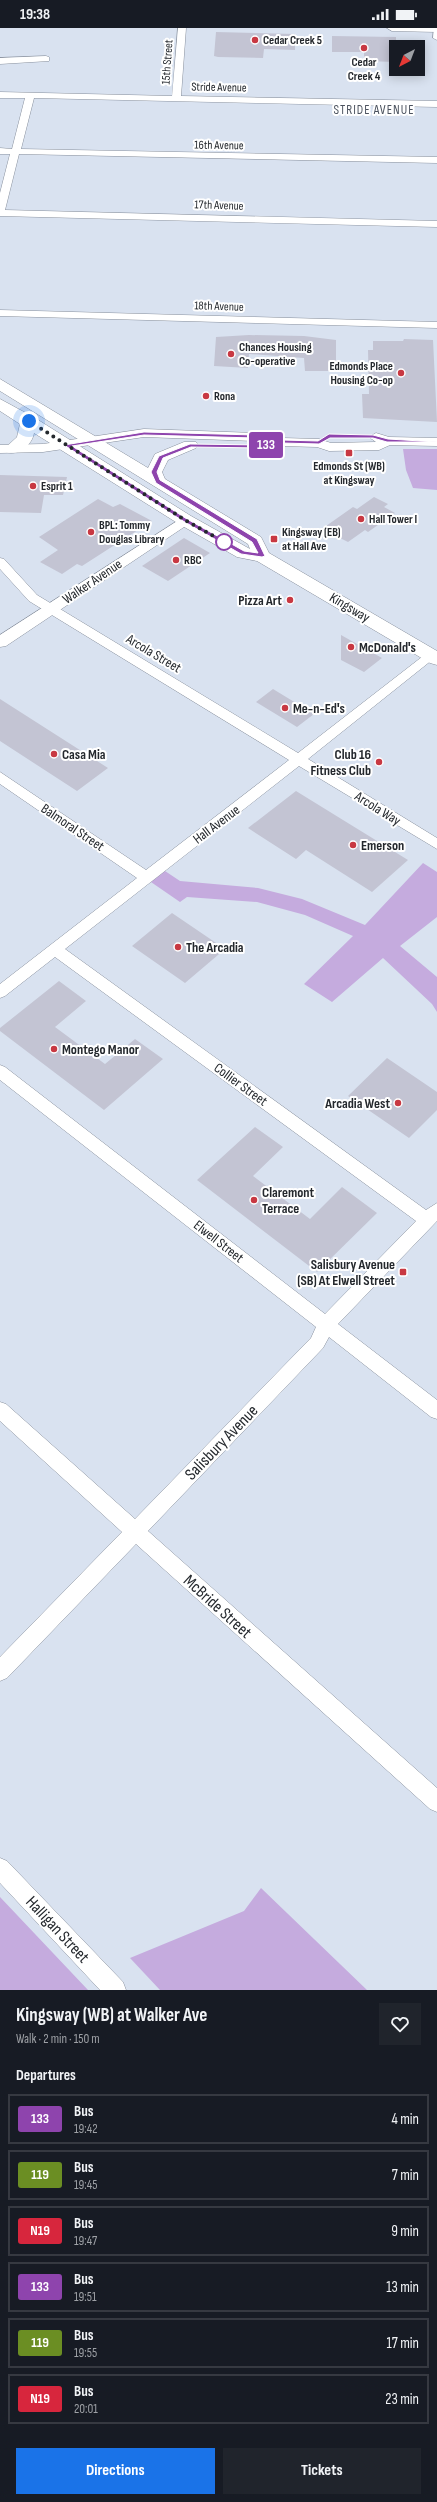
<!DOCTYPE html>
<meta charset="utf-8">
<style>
:root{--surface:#171b24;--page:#20242c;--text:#f1f3f6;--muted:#9ea1a6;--line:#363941;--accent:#1a73e8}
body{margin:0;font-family:"Sofia Sans Condensed",sans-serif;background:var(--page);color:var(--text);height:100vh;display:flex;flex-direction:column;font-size:15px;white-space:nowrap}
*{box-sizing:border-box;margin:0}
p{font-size:13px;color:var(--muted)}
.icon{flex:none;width:22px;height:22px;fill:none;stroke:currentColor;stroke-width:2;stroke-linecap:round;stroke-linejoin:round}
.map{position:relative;height:1962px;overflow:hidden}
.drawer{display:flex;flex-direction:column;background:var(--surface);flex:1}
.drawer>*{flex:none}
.badge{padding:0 8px;border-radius:3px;font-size:14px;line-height:26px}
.needle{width:26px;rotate:222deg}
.tools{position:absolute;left:389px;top:12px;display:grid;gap:8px}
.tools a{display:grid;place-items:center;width:36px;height:36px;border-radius:0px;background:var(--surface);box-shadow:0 2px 10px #0003;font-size:20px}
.you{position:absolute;width:20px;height:20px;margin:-10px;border:3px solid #fff;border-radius:50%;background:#1a73e8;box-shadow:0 0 0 6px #1a73e833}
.map>.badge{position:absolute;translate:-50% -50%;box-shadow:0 0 0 2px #fff}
h2{padding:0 16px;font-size:15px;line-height:36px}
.round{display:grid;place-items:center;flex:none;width:42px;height:42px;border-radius:0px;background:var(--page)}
.summary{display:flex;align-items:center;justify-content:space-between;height:68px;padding:0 16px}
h1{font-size:19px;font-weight:700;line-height:30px}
.primary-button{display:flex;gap:8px;margin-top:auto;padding:8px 16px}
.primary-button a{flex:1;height:46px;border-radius:0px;background:var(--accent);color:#fff;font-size:16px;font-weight:700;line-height:46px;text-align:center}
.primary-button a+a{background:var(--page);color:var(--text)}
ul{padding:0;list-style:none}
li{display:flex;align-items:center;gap:12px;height:50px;margin:0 8px 6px;padding:0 8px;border:2px solid var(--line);border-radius:0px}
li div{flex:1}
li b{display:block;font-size:15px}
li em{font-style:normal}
li .badge{min-width:44px;font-weight:700;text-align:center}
.status{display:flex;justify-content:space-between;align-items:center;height:28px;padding:0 20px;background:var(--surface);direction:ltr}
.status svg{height:11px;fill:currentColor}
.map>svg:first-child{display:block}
</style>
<div class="status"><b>19:38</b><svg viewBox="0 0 49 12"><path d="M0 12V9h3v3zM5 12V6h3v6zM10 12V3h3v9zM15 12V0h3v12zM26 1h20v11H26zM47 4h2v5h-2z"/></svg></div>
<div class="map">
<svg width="437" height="1962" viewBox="0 0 437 1962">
<rect width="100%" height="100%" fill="#d9e2f0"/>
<path fill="#c5abde" d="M403,421H437V462L413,460L406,442Z
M423,835L437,844V889L400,918L437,949V984L432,976L383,930L332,974L304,956L353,908L305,887L257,874L187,869L180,874L148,852L162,841L180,853L258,860L302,871L365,897Z
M261,1860L367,1962H160L130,1930L244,1883Z
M0,1869L88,1962H0Z"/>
<path fill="#c3c4d3" d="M216,4L295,6V22L264,21L263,30L218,29L214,28Z
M332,8L396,9V34L364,33V24H332Z
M249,307L304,308L336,312V343H305L304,330L249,326L248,340L214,338L216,309Z
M404,311L433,312L437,394L363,390L362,366H369L368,322H373V313H403Z
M0,447L67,449L63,467H44L41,485L0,484Z
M374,469L388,476L384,479L395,485L368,504L365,502L348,514L334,507L338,504L326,498L353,479L357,481Z
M98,471L113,479L120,476L152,493L82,538L77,536L62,546L40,534L58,522L39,509Z
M184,510L210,525L168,553L142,538Z
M341,607L382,630L364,644L341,632Z
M273,661L314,686L297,699L256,674Z
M0,671L108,740L77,763L0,713Z
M296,763L343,792L408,832L372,864L306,822L296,831L248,800Z
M172,885L225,921L185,955L132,918Z
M59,953L86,973L55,999L105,1036L135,1011L163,1031L104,1082L0,1003V1000Z
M387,1030L437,1064V1082L409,1110L348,1068Z
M255,1099L283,1119L253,1148L310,1191L342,1159L377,1185L317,1244L197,1152Z"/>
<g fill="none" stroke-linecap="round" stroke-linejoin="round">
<defs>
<path id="minor" d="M178,0H186L181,68L437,73V79L34,70L21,121L437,129V135L19,126L5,182L437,193V199L0,188V165L10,126H0V120L12,121L25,70H0V64L172,68Z
M434,0H437V12L433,10Z
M46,28L49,29V33L0,36V30Z
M0,282L437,294V300L0,288Z
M0,530L4,531L37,567L298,725L427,625L431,624L437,628L308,731L437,810V821L299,738L65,921L426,1182L437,1175V1193L338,1296L437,1372V1391L431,1389L329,1309L323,1320L148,1503L437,1760V1784L430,1781L136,1516L7,1650L0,1653V1629L122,1504L0,1393V1374L6,1376L135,1491L311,1310L316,1299L0,1052V1037L5,1039L325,1286L416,1193L55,929L5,968L0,970V956L137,850L0,756V744L146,842L289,732L29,573L0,541Z
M0,1830L7,1833L123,1954L126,1962H100L0,1855Z"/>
<path id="tertiary" d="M387,0H437V4L392,3Z
M144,401L255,405L282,410L319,411L331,415L376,414L369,409L376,405L389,409L437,410V418L390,417L379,422L329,423L317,419L282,418L255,413L144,409L43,424L0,425V417L43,416Z
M185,488L190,489L192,492L190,495L6,618L0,619V607Z"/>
<path id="primary" d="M0,351L148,440L155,426L184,414H196L198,417L196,420L168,432L162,444L165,451L261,509L269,525L437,623V637L430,635L257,533L237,529L179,496L34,405C32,417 19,428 6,424L4,421L17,409L20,396L0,383V371L35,390L191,488L250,521L248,516L0,363Z"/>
</defs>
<use href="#minor" stroke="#88909d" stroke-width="1"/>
<use href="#tertiary" stroke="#88909d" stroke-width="1"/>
<use href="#primary" stroke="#88909d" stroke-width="1"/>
<use href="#minor" fill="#fff" fill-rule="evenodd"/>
<use href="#tertiary" fill="#fff" fill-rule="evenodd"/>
<use href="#primary" fill="#fff" fill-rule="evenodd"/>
</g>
<path fill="#8e44ad" stroke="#fff" d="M144,404L255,407L271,410L269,413L255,410L144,407L72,418L187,491L244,523L258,525L252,514L156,455L151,444L159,428L190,416L261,417L282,412L318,413L329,406L373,407L388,411L437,414H387L373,410H330L319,416L282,415L261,420L191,419L163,430L157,444L160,452L257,511L265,528L262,529L241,526L183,493L64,417Z"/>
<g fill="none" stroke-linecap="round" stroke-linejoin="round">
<path stroke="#24282d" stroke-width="4" stroke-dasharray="0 7.2" d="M29,393L185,492L224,514"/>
</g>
<g fill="#c83842" stroke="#fff" stroke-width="1.5">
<circle cx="255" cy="12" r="4"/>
<circle cx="364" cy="20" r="4"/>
<circle cx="231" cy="326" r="4"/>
<circle cx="401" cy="345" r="4"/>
<circle cx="206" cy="368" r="4"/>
<rect x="345" y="421" width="8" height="8" rx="2"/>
<circle cx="33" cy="458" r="4"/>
<circle cx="361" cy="491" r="4"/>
<circle cx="91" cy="504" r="4"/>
<rect x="270" y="507" width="8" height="8" rx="2"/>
<circle cx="176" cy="532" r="4"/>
<circle cx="290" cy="572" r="4"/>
<circle cx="351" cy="619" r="4"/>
<circle cx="285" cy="680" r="4"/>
<circle cx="54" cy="726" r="4"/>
<circle cx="379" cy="734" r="4"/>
<circle cx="353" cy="817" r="4"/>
<circle cx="178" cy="919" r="4"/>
<circle cx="54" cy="1021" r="4"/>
<circle cx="398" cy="1075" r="4"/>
<circle cx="254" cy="1172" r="4"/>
<rect x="399" y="1240" width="8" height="8" rx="2"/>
</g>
<circle fill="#fff" stroke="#8e44ad" stroke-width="2" cx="224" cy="514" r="8"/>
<g text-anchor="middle" stroke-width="4" stroke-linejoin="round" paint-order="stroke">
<g font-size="12" font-weight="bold" fill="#24282d" stroke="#fff" text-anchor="start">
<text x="263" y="16">Cedar Creek 5</text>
<text x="364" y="38" text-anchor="middle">Cedar<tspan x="364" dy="14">Creek 4</tspan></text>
<text x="239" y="323">Chances Housing<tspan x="239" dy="14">Co-operative</tspan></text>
<text x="393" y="342" text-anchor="end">Edmonds Place<tspan x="393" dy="14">Housing Co-op</tspan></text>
<text x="214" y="372">Rona</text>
<text x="349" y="442" text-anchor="middle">Edmonds St (WB)<tspan x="349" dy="14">at Kingsway</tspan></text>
<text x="41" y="462">Esprit 1</text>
<text x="369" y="495">Hall Tower I</text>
<text x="99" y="501">BPL: Tommy<tspan x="99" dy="14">Douglas Library</tspan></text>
<text x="282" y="508">Kingsway (EB)<tspan x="282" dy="14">at Hall Ave</tspan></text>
<text x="184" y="536">RBC</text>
</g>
<g font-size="12" fill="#24282d" stroke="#fff">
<text transform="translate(167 34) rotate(-86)" y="4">15th Street</text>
<text transform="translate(219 59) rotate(1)" y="4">Stride Avenue</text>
<text transform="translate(219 117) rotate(1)" y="4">16th Avenue</text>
<text transform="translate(219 177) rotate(2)" y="4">17th Avenue</text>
<text transform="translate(219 278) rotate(2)" y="4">18th Avenue</text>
</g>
<g font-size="13" letter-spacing="1" fill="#4b525e" stroke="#fff">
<text x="374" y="86">STRIDE AVENUE</text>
</g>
<g font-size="14" fill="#24282d" stroke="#fff">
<text transform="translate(92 553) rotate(-34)" y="5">Walker Avenue</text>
<text transform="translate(350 579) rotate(31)" y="5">Kingsway</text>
<text transform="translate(154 625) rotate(31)" y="5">Arcola Street</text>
<text transform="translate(378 780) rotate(32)" y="5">Arcola Way</text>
<text transform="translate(216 796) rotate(-37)" y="5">Hall Avenue</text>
<text transform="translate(73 799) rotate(34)" y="5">Balmoral Street</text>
<text transform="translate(241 1056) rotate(36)" y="5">Collier Street</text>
<text transform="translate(219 1213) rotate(38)" y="5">Elwell Street</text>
</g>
<g font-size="14" font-weight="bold" fill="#24282d" stroke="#fff" text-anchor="start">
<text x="282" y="577" text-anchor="end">Pizza Art</text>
<text x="359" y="624">McDonald's</text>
<text x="293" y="685">Me-n-Ed's</text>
<text x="62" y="731">Casa Mia</text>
<text x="371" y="731" text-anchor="end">Club 16<tspan x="371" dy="16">Fitness Club</tspan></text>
<text x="361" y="822">Emerson</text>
<text x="186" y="924">The Arcadia</text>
<text x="62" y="1026">Montego Manor</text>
<text x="390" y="1080" text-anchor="end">Arcadia West</text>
<text x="262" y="1169">Claremont<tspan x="262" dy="16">Terrace</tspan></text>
<text x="395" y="1241" text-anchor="end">Salisbury Avenue<tspan x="395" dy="16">(SB) At Elwell Street</tspan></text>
</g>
<g font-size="17" fill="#24282d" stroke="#fff">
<text transform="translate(221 1414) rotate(-46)" y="6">Salisbury Avenue</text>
<text transform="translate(218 1578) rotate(42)" y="6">McBride Street</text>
<text transform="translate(58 1901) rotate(47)" y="6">Halligan Street</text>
</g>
</g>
</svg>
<div class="tools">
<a><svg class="needle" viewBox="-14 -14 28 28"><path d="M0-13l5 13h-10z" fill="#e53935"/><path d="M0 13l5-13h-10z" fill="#9ea1a6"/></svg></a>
</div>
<div class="you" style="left:29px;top:393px"></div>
<b class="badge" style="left:266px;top:417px;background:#8e44ad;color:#fff">133</b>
</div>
<section class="drawer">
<div class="summary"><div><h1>Kingsway (WB) at Walker Ave</h1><p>Walk · 2 min · 150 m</p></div><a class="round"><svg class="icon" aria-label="heart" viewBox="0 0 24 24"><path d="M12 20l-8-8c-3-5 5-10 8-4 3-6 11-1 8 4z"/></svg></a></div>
<h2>Departures</h2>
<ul>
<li><span class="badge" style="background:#8e44ad;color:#fff">133</span><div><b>Bus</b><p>19:42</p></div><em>4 min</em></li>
<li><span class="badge" style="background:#6b8e23;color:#fff">119</span><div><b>Bus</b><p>19:45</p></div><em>7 min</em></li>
<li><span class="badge" style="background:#d7263d;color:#fff">N19</span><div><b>Bus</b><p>19:47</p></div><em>9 min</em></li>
<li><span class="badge" style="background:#8e44ad;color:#fff">133</span><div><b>Bus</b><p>19:51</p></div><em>13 min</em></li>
<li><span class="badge" style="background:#6b8e23;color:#fff">119</span><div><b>Bus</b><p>19:55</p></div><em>17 min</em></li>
<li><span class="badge" style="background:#d7263d;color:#fff">N19</span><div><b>Bus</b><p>20:01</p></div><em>23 min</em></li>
</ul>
<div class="primary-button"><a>Directions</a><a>Tickets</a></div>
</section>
